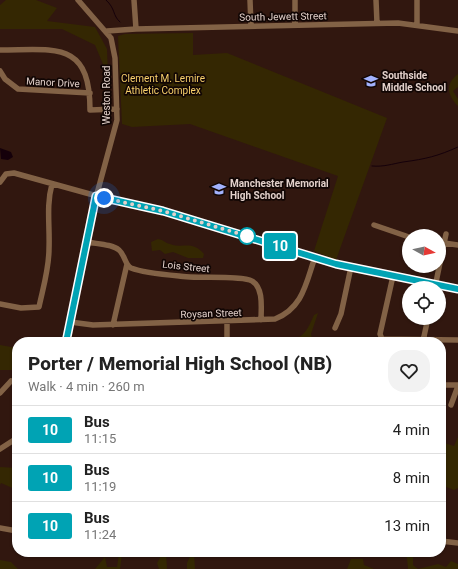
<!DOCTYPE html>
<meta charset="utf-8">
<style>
:root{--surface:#fff;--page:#f2f2f2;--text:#222;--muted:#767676;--line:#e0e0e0}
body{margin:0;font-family:Roboto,sans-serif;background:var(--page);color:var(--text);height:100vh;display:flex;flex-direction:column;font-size:15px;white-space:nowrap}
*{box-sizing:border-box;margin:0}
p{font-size:13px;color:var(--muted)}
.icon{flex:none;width:22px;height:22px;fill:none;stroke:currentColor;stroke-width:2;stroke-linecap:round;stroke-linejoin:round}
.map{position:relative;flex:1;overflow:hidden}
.drawer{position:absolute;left:12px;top:337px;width:434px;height:220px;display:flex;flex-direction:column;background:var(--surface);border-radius:16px;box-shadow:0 1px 3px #0004}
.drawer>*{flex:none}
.badge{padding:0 8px;border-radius:3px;font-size:14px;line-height:26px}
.needle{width:26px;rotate:98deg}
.fabs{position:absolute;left:402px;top:229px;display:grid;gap:8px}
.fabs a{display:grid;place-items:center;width:44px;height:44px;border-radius:50%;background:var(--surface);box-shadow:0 1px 3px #0004;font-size:20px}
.you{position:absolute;width:20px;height:20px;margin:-10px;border:3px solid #fff;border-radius:50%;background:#1a73e8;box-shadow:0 0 0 6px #1a73e833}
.map>.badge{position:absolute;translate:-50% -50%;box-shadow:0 0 0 2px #fff}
.round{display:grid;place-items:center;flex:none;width:42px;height:42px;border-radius:16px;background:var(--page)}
.overview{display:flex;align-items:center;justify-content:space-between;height:68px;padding:0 16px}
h1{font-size:19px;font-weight:800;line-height:30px}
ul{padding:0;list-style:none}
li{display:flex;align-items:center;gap:12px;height:48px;padding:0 16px;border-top:1px solid var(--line)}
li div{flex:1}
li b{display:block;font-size:15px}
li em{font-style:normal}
li .badge{min-width:44px;font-weight:700;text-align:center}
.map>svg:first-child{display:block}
</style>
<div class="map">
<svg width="458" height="569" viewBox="0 0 458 569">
<rect width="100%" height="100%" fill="#31170f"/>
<path fill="#342702" d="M6,0H36L57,8L47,21L95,27L107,49L108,76L95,45L62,29H0V5Z
M193,33V55L227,53L387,118L336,260L314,251L338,176L190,124L132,127L122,124L118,36L125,34Z
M458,74V87L453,91L458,99V106C447,95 445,84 458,74Z
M158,239C164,240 165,243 170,244C184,249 192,240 204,254L203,258H188L173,252L165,254L160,250L152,251L151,242Z
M318,313L311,334L313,342H277C302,338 304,338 314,315Z
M0,345L17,348V370H0Z
M458,437V488L454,490L441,485V442L454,446Z
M0,467L17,468V490L1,483L0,485Z
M160,552H166L167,569H159L157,563L160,558Z
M192,552L194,553L195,569H215H187V563Z
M403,552H413V565L418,569L438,564L446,567L451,561L458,564V569H408L407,558Z
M119,554H122L120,569H95L105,557L107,567H117Z
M351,559H363L364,565L374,569H347Z
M0,560L11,562L18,569H0Z"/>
<path fill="#15000a" d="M0,148L11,152L13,157L8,160L1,159Z"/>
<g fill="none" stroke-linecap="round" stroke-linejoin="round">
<path stroke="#15000a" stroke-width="1" d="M106,0C116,9 112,15 120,22
M372,166C384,167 392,164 403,162C426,159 438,156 458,147"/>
<path stroke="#826246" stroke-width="5.5" d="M134,0L136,29
M250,0L251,26
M295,0V25
M376,0L377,23
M417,0V25
M107,31L136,29L398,23L458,31
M0,50C55,50 90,40 90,110L117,109
M0,71L5,79L18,89L90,93
M0,182L6,174L14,173L97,196L163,211L336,264L458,289
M374,225L409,237
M87,242C97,244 112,244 119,250C125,255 125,265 131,268C141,272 168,275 179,276C195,279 242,275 252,281C264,288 261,309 261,320
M444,243L458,245
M393,276L380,334L382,339L458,340
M435,287L446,234
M0,304L21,308L39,307C43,288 49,269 49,249C50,226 46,206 52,184
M70,322L93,325L275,319C303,308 306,283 315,257
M113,325L127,264
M335,328L341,314L351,267
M423,341L428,318
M66,342L95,201L117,120L115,58L111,38L78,0
M227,342V321
M441,385H458
M0,393L11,381
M451,405L458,386
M0,449L17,438
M0,528L17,531
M441,541L458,543"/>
</g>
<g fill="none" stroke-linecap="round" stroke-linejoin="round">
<defs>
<path id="line" d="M66,342L96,196L163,211L336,264L458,289"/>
</defs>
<use href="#line" stroke="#fff" stroke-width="9"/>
<use href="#line" stroke="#00a3b4" stroke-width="6"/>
<path stroke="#e2d0ca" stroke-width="4" stroke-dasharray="0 7.2" d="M104,198L163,211L247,236"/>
</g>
<defs>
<symbol id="school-bare" viewBox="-9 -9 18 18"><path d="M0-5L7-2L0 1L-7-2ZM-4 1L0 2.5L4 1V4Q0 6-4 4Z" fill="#a3b2fd" stroke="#110604" stroke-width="2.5" paint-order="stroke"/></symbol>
</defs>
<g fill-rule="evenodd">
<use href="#school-bare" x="361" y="71" width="20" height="20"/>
<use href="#school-bare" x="209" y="179" width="20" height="20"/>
</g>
<circle fill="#fff" stroke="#00a3b4" stroke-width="2" cx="247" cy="236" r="8"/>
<g text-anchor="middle" stroke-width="3.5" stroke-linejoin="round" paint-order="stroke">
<g font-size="10" fill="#e2d0ca" stroke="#110604">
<text transform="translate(283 16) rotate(-1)" y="4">South Jewett Street</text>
<text transform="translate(53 82) rotate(3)" y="4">Manor Drive</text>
<text transform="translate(106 95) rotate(-90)" y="4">Weston Road</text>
<text transform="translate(186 266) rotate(6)" y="4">Lois Street</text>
<text transform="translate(211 313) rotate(-2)" y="4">Roysan Street</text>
</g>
<g font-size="10" font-weight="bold" fill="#e2d0ca" stroke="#110604" text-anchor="start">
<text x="382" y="79">Southside<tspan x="382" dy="12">Middle School</tspan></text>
<text x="230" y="187">Manchester Memorial<tspan x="230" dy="12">High School</tspan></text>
</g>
<g font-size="10" fill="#f8d06b" stroke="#110604">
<text x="163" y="82">Clement M. Lemire<tspan x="163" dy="12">Athletic Complex</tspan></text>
</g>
</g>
</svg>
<div class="fabs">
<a><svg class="needle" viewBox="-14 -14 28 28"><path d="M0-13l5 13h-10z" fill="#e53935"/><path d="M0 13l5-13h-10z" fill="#767676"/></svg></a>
<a><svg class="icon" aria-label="locate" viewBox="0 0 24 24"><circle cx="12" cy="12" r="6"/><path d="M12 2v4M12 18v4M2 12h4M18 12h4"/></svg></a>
</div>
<div class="you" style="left:104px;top:198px"></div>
<b class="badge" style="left:280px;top:246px;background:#00a3b4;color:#fff">10</b>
<section class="drawer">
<div class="overview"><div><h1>Porter / Memorial High School (NB)</h1><p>Walk · 4 min · 260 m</p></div><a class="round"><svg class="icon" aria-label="heart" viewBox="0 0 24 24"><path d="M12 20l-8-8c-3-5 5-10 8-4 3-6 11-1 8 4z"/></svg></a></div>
<ul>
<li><span class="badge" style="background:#00a3b4;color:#fff">10</span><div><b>Bus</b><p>11:15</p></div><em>4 min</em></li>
<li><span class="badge" style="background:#00a3b4;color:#fff">10</span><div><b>Bus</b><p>11:19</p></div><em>8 min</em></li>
<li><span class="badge" style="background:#00a3b4;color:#fff">10</span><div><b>Bus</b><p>11:24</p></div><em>13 min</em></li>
</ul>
</section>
</div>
